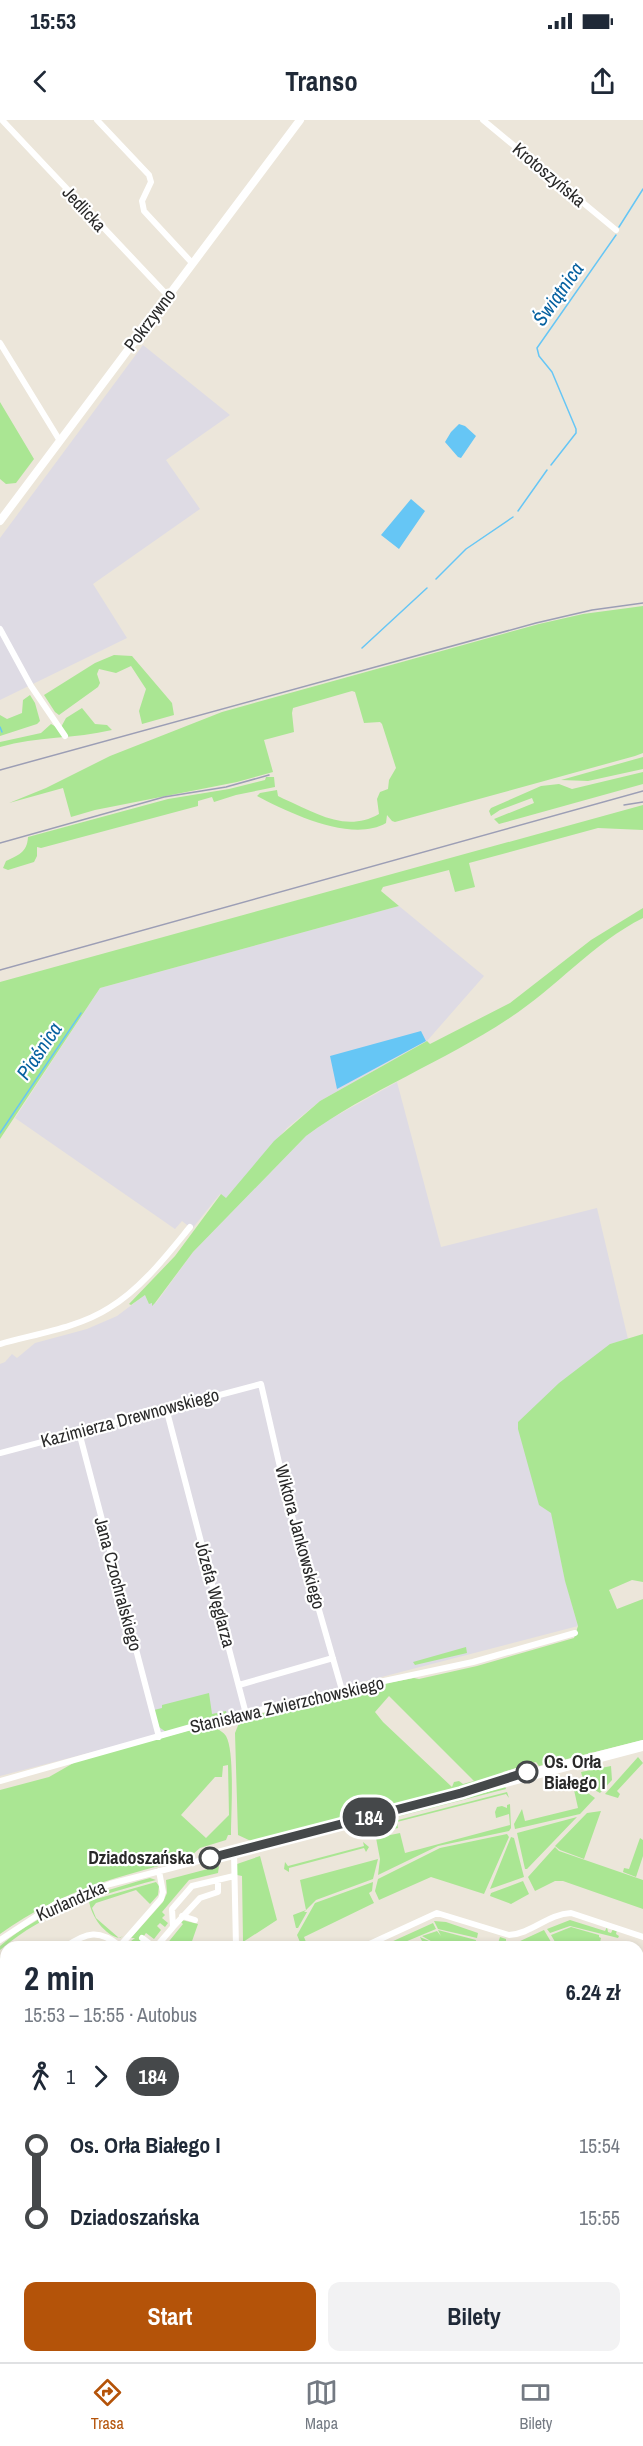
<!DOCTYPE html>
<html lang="pl">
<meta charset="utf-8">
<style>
:root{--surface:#fff;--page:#f2f2f3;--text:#1f2937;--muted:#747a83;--line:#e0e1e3;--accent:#b45309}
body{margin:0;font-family:"Archivo Narrow",sans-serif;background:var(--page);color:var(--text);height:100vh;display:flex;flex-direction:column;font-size:22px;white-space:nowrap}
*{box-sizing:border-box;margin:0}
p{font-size:20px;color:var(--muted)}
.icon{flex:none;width:33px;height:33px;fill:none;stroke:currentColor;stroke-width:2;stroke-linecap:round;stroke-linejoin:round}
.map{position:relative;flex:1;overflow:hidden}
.details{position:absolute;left:0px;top:1821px;width:644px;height:422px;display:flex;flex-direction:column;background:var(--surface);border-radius:18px 18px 0 0;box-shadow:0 3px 9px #0003}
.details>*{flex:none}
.badge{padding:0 12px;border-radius:20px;font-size:21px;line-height:39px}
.map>.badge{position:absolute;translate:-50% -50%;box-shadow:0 0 0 3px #fff}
.legs{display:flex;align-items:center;gap:9px;height:66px;padding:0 24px;font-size:20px}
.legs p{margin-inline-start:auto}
.overview{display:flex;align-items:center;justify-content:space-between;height:102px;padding:0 24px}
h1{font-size:33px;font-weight:700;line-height:45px}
.primary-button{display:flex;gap:12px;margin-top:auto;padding:12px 24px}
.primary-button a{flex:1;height:69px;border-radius:12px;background:var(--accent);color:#fff;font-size:24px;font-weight:700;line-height:69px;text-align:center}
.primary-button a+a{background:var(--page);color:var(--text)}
ul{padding:0 24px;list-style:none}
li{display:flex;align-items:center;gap:21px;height:72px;font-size:22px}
li i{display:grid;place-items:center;width:9px;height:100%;margin:0 8px;background:currentColor}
li i::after{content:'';width:15px;height:15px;margin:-8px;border:4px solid;border-radius:50%;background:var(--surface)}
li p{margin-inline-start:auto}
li:first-child i{background:linear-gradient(#0000 50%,currentColor 0)}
li:last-child i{background:linear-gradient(currentColor 50%,#0000 0)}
.status{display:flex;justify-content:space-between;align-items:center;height:42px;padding:0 30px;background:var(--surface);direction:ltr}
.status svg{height:16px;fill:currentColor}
header{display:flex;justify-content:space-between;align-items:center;height:78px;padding:0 24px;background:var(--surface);font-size:27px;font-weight:700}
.dock{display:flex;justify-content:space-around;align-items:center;height:84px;border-top:2px solid var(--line);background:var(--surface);font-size:16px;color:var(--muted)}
.dock a{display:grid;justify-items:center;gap:3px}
.dock .active{color:var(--accent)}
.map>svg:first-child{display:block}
</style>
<div class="status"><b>15:53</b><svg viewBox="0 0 49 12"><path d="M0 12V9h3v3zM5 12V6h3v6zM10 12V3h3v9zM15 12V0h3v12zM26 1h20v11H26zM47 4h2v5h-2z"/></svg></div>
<header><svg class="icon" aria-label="back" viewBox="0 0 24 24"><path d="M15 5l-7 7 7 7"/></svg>Transo<svg class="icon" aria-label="share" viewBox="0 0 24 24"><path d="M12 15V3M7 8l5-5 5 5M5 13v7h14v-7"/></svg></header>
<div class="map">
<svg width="643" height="2242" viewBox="0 0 643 2242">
<rect width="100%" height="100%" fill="#ece6da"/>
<path fill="#dedbe4" d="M143,225L230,295L166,340L200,389L93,464L127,518L0,580V418Z
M399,786L484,856L427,921L320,981L287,1008L226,1078L220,1074L192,1109L182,1101L175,1109L15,998L100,868Z
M397,962L441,1127L597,1088L628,1219L610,1224L551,1391L565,1460L578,1506L0,1656V1244L5,1242L12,1234L17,1238L35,1223L87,1209L117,1196L145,1175L156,1183L193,1132L306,1016L327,1001Z"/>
<path fill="#aae693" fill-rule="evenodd" d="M0,282L34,339L16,363L6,364L0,359Z
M643,486V633L635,636L395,702L392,701L387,695L386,703C352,723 289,693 257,676L260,673L277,670L278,676L284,679C316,693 346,713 379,694L377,679L380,672L388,669L389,660L396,648L382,604L380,602L364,603L355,572L352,571L293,588L292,593L294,612L264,620L273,652L237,662L95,690L71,697L63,668L9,683L46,668L110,636L222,592L539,504L583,494Z
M114,535L132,536L172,583L174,595L142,604L139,591L146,569L131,546L116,553L99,549L97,554L100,563L98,567L59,595L55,592L44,575L95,543Z
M30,575L35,583L40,601L37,604L0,616V595L7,599L22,593L23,580Z
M82,588L95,604L107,605L112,610C75,619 37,616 0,627V622L41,613L51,604L60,609L66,598Z
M643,637V649L588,661L561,660Z
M643,652V664L499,704L494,699L534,683L532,678L500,690L491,696L489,691L491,688L541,666L559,664L572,669Z
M266,657H274L275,667L236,675L214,682L212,677L198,681V686L41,728L37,727V736L34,742L8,750L3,748L6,741C18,735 27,733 28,717L168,679L229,669L265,660Z
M643,685V710L598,708L469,743L475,767L455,772L449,750L383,767L381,771L399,786L100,868L0,1019V862Z
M643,788V798C593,823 555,869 508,899C443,942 369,970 306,1016L193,1132L155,1183L152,1186V1183L149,1184L145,1175L131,1185L129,1184L175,1136L221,1074L226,1078L274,1021L320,981L427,921L430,924L510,883L591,820Z
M643,1214V1462L632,1460L609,1470L617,1489L643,1479V1620L539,1646L536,1642L503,1652L502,1657L253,1722L238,1715L235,1613L239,1603L244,1598L361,1568L414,1558L419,1559L477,1546L574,1518L578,1506L565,1461L551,1393L539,1385L518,1309V1302L559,1263L610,1224ZM389,1576L474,1661L463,1664L459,1661L454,1662L452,1667L383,1602L375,1592Z
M466,1527L467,1533L415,1545L413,1542Z
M209,1573L212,1594L226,1591L227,1596L166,1612L159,1607L154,1590L162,1588V1585Z
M205,1606C213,1607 221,1609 226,1616C235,1631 231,1694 231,1715H228L226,1720L200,1728L192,1735L193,1737C118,1757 65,1768 0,1814V1670L49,1657L77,1641ZM228,1645L229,1695L206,1718L181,1695L215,1657H222L223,1646Z
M638,1637L643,1643L617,1671L620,1674L618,1678L605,1674Z
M611,1646L612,1660L600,1673C591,1668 583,1662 581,1652Z
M505,1666L506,1669L369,1704L374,1700Z
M578,1666L595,1678L580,1694L515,1709L514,1704L522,1689L525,1701L578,1688L574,1670Z
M507,1672L509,1678L506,1674L397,1702L398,1708L377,1713H373L371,1707Z
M510,1684L511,1708L509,1711L438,1726L378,1755L380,1739L376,1718L400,1713L405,1733L510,1705L509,1694L496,1698L495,1692L497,1687L502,1686L507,1688V1685Z
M601,1691L584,1739L560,1730L555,1726L587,1693Z
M577,1697L527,1749H525L517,1713Z
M507,1714L509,1717L484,1774L431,1757L379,1780L375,1771L378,1759L440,1728Z
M511,1717L514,1718L524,1757L490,1769Z
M640,1718L643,1720V1736L636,1757L623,1752L624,1748L629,1749Z
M363,1722L369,1727L366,1732L364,1728L289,1748V1752L284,1749L285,1742L288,1746L364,1726Z
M555,1727L559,1731L643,1760V1789L563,1761H555L535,1771L528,1757Z
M260,1736L277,1800L243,1822L242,1756L237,1755V1744Z
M378,1739L373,1759L316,1780L304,1792H307L298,1808H296L293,1795L306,1790L300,1760Z
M219,1746L218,1753L189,1760L162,1792L165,1795L162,1798L168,1803L165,1807L160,1803L157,1806L161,1810L154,1819L146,1813L141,1820L149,1827H138L131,1821L135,1818H131L163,1782L167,1773L166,1760Z
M150,1758L156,1760C99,1775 46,1791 0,1830V1826C44,1789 95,1773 150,1758Z
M523,1761L529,1774L511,1784L490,1776L491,1773Z
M156,1762L159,1766L158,1775L150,1784L136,1770L96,1783L92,1788L96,1798L119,1818L123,1816L120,1818C105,1816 91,1796 89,1781Z
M373,1762L372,1771L369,1773L374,1783L304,1817L308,1827H302L297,1815L315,1783Z
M182,1800L198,1804L190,1827H160L161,1824L166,1825L183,1804L180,1801Z
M570,1800L605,1811L607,1807L608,1812L611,1813L613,1809L617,1810L616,1814L619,1816L618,1818L570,1806L550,1813L547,1809Z
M434,1801L446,1802L478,1813L477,1818L438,1809Z
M433,1803L436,1809L393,1827H380Z
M571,1807L599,1815V1817L601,1818L599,1827H558L551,1815Z
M438,1810L476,1820L475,1827H425L420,1817L436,1824L422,1816L437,1811L441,1816Z
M544,1810L554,1827C550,1825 544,1823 539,1822C525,1821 513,1829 498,1823L500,1817L506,1819V1825H518V1822Z
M638,1853L643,1855V1906L638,1905Z
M0,1976L6,1981V2037L0,2053Z"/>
<path fill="#66c6f5" d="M459,304L465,306L476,316L461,338L458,337L445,322L451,312Z
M411,379L425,391L399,429L381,415Z
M421,911L426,921L337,969L330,936Z"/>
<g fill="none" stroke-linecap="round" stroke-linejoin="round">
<path stroke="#66c6f5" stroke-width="1.5" d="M619,107L643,69
M551,345L576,313V309L552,252L539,236L537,228L616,115
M518,391L547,350
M436,459L466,429L513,397
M362,528L427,468
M0,607L2,612
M0,1013L81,893"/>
<path stroke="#fff" stroke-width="6" d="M2,0L168,176
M97,0L149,55L151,62L142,81L144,91L193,144
M483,0L616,110
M0,223L60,321
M0,509L31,566L65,616
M0,1224C35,1214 78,1208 109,1188C141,1169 167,1135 190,1107
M166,1288L246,1594
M79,1312L159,1617
M0,1333L261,1264L288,1382L342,1570
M239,1565L333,1538
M0,1661L198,1605L342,1570L473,1542L575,1513
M464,1671L506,1658L643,1623
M234,1732L236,1827
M182,1796L195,1800
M173,1807L200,1778L218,1772V1760
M142,1818L154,1827
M0,1820L55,1784L110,1764L461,1673L483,1670L643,1628
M65,1827C87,1812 99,1809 120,1826
M119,1827L161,1779L163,1772L159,1751
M156,1827L173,1807L172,1789L192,1766L234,1756
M363,1827L437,1793L509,1815C531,1814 548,1794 571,1793L643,1817
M0,1860L6,1868
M0,1888L6,1881
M0,1965L6,1958
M638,1976L643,1978
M0,2078L6,2085
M638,2149L643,2151
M0,2192L6,2208
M50,2236L65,2242
M132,2236L137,2242
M368,2236L370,2242
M572,2236L574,2242
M94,2242L108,2236
M235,2242L243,2236
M336,2242L351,2236
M390,2242L402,2238"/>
<path stroke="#fff" stroke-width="8" d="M0,401L300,0
M638,2040H643
M638,2062L643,2061
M164,2242L172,2236
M202,2242L209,2236"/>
<path stroke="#9c9eb5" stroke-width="1.5" d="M638,2048H643
M186,2242L194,2236"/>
<path stroke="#9c9eb5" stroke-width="1.5" d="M0,650L536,503L592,490L643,483
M624,685L643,682
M0,723L164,677L226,667L269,655
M0,850L643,671"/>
</g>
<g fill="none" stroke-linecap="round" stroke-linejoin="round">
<defs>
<path id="line-1" d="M210,1738L461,1673L527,1652"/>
</defs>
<use href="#line-1" stroke="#fff" stroke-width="14"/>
<use href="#line-1" stroke="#45484a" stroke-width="9"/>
</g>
<g fill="#fff" stroke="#45484a" stroke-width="3">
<circle cx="527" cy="1652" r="10"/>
<circle cx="210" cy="1738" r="10"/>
</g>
<g text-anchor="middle" stroke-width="4.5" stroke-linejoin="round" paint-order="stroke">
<g font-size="18" fill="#292929" stroke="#fff">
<text transform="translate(549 55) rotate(40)" y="6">Krotoszyńska</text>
<text transform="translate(84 89) rotate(47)" y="6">Jedlicka</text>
<text transform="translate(150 200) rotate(-53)" y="6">Pokrzywno</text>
<text transform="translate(130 1298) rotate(-15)" y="6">Kazimierza Drewnowskiego</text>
<text transform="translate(300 1417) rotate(75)" y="6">Wiktora Jankowskiego</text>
<text transform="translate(118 1464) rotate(75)" y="6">Jana Czochralskiego</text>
<text transform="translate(215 1474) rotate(75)" y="6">Józefa Węglarza</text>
<text transform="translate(287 1585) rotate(-13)" y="6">Stanisława Zwierzchowskiego</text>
<text transform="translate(71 1781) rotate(-24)" y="6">Kurlandzka</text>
</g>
<g font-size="18" font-weight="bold" fill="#292929" stroke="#fff" text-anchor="start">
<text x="544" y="1648">Os. Orła<tspan x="544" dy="21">Białego I</tspan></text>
<text x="194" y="1744" text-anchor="end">Dziadoszańska</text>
</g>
<g font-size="20" font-style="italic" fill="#0661a0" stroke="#fff">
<text transform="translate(558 174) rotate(-55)" y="7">Świątnica</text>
<text transform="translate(39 931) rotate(-56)" y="7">Piaśnica</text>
</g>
</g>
</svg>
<b class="badge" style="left:369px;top:1697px;background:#45484a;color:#fff">184</b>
<section class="details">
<div class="overview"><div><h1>2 min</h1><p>15:53 – 15:55 · Autobus</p></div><b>6.24 zł</b></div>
<div class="legs"><svg class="icon" aria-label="walk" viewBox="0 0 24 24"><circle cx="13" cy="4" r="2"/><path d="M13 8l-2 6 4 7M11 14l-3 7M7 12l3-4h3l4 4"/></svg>1<svg class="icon" aria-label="forward" viewBox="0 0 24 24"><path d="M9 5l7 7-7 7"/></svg><b class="badge" style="background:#45484a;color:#fff">184</b></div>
<ul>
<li><i style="color:#45484a"></i><b>Os. Orła Białego I</b><p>15:54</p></li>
<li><i style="color:#45484a"></i><b>Dziadoszańska</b><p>15:55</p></li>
</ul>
<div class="primary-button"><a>Start</a><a>Bilety</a></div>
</section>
</div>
<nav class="dock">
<a class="active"><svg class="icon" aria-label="directions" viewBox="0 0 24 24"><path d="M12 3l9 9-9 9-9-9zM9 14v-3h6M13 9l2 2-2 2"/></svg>Trasa</a>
<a><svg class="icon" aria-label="map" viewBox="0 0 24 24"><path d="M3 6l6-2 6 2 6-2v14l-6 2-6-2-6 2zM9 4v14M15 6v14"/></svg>Mapa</a>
<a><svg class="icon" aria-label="tickets" viewBox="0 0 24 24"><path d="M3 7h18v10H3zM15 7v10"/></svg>Bilety</a>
</nav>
